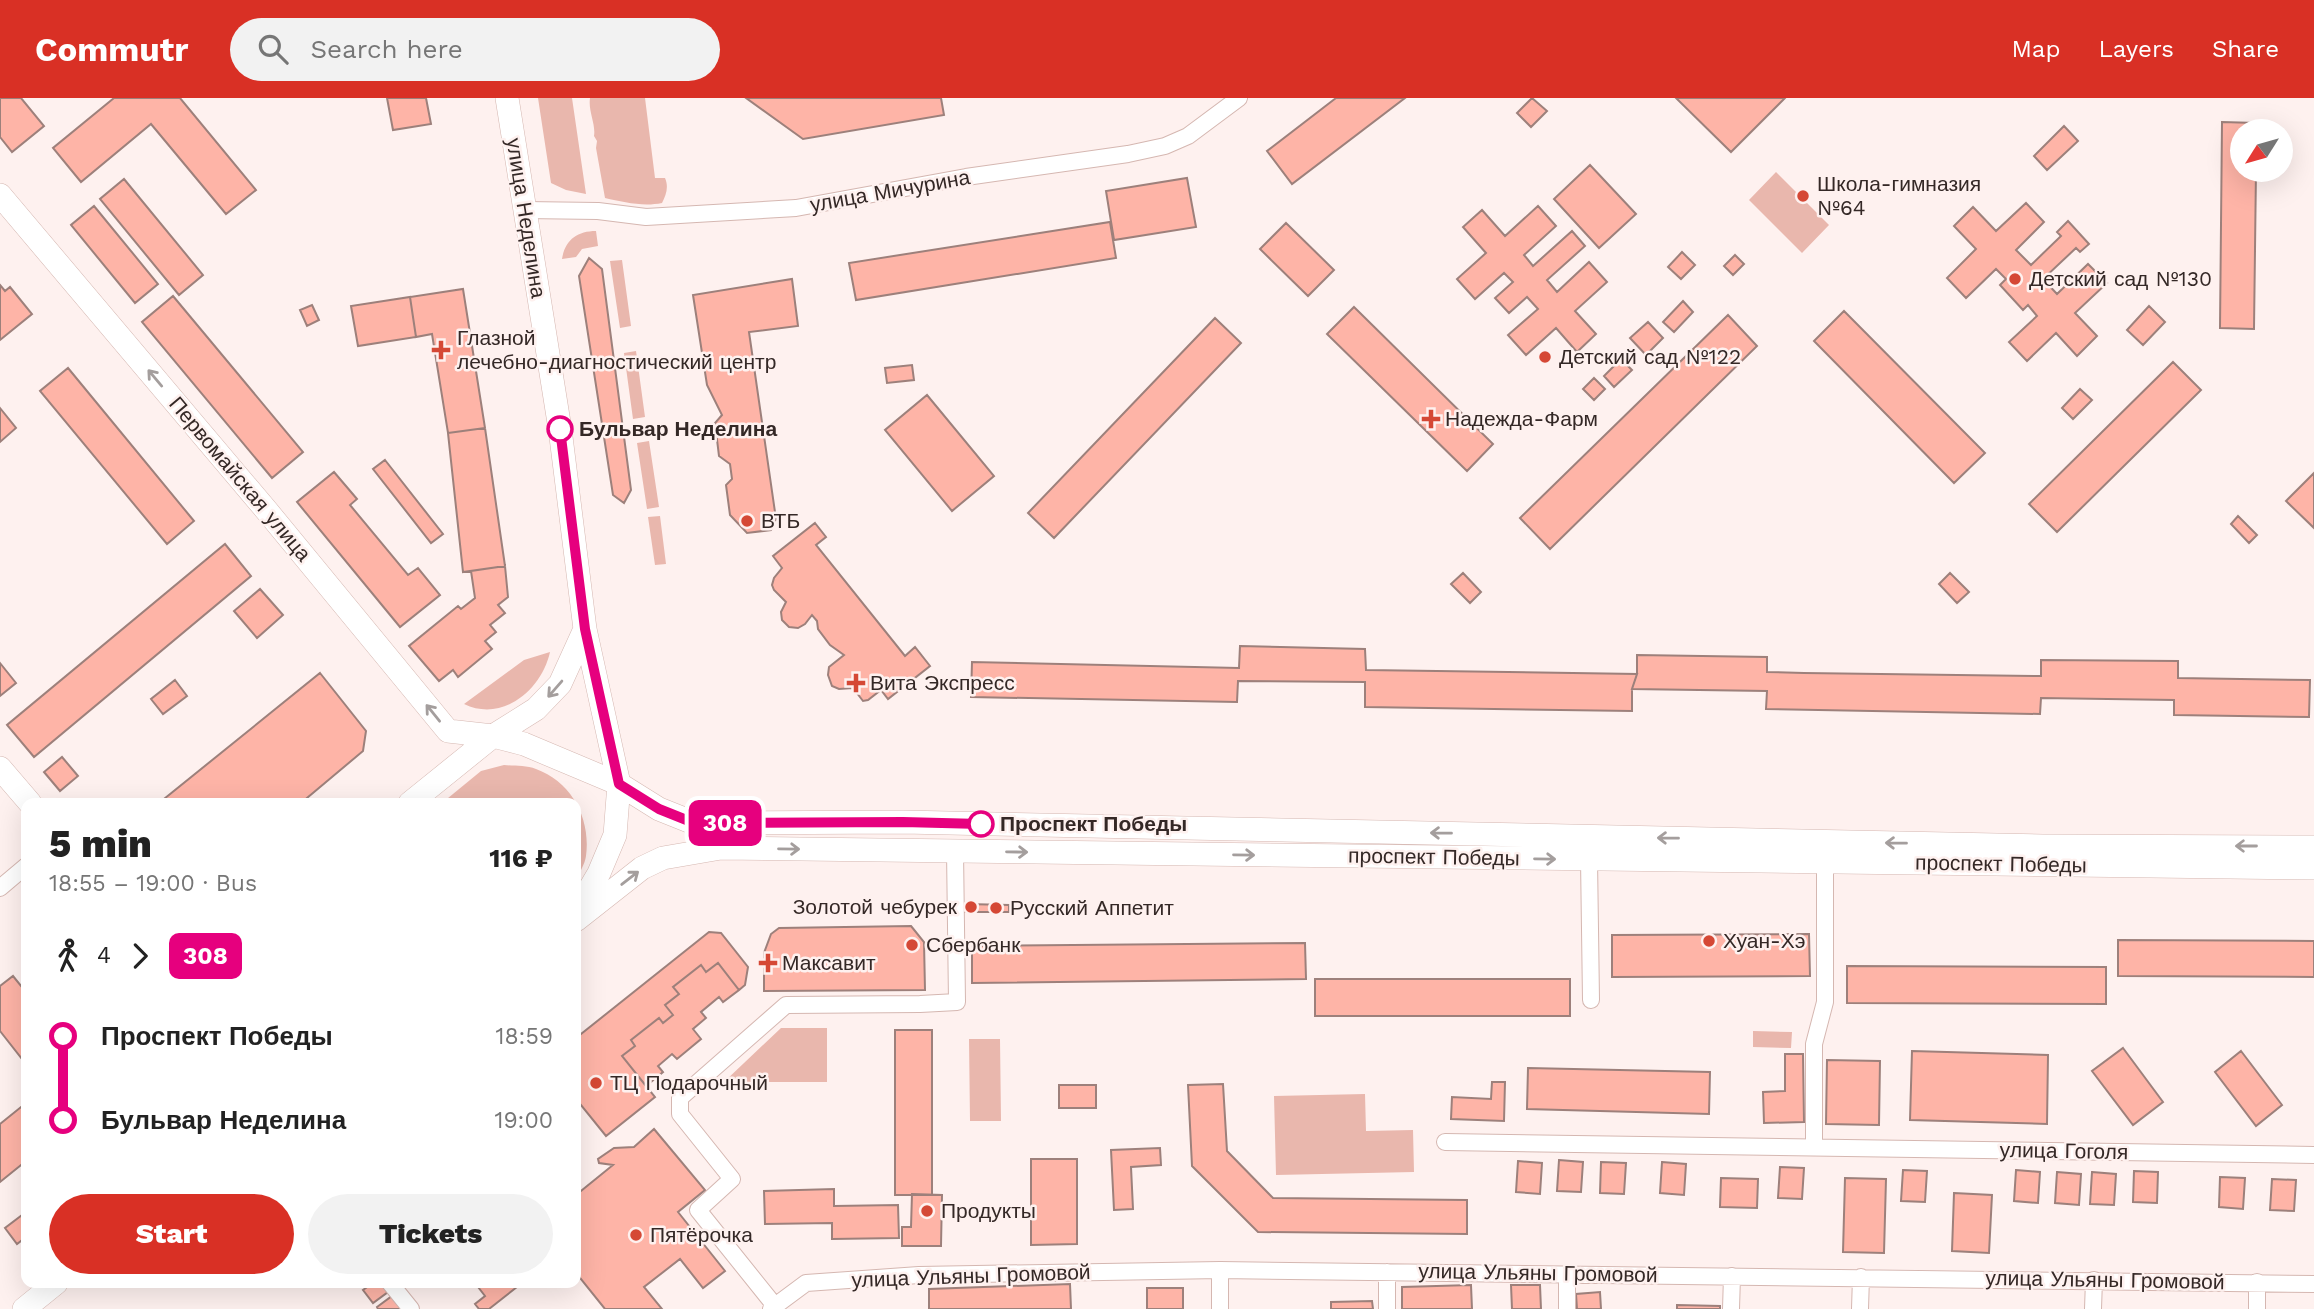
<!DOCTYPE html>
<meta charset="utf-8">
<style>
:root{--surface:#fff;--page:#f2f2f2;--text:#222;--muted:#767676;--accent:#d93025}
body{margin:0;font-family:"Work Sans",sans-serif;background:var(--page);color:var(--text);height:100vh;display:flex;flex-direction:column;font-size:26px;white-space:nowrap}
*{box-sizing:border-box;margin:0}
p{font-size:23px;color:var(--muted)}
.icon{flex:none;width:38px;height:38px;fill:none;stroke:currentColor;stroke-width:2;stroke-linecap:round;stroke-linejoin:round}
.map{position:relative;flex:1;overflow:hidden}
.panel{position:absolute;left:21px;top:700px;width:560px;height:490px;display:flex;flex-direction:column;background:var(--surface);border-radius:14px;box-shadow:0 7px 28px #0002}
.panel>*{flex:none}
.badge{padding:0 14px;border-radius:10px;font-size:24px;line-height:46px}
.needle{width:46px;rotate:233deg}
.fabs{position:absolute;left:2230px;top:21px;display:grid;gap:14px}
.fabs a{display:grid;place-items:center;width:63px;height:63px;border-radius:50%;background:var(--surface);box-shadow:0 7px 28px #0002;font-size:35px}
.map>.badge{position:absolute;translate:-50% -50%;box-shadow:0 0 0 4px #fff}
.legs{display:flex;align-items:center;gap:10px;height:77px;padding:0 28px;font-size:23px}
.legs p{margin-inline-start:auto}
.summary{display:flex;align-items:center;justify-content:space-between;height:119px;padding:0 28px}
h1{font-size:38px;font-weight:800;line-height:52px}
.primary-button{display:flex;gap:14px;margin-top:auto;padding:14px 28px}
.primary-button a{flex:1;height:80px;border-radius:42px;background:var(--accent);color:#fff;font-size:28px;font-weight:800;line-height:80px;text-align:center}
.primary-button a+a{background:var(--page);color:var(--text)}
ul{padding:0 28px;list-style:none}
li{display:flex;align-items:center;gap:24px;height:84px;font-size:26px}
li i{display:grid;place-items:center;width:10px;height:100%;margin:0 9px;background:currentColor}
li i::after{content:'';width:18px;height:18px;margin:-9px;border:5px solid;border-radius:50%;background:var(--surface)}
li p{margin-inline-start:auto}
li:first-child i{background:linear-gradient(#0000 50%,currentColor 0)}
li:last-child i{background:linear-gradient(currentColor 50%,#0000 0)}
header{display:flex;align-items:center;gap:42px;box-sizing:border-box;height:98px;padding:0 35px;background:var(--accent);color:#fff}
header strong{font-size:33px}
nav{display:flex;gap:38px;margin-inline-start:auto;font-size:24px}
.search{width:490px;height:63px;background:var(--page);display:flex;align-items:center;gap:18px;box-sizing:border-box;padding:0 24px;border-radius:38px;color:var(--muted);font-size:26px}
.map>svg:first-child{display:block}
</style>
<header>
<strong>Commutr</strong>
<div class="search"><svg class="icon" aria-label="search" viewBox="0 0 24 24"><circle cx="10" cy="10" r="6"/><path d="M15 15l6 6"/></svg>Search here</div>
<nav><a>Map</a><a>Layers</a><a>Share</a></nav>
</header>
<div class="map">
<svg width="2314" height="1211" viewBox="0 0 2314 1211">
<rect width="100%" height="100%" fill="#fef1ef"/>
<path fill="#e9b7ad" d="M538,0H572L586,96L566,92L551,85Z
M590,0H645L655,80H665C669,89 666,97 662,105C643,109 623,104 605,100L596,50L597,43L594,38C596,26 588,13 590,0Z
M1776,74L1829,127L1802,155L1749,102Z
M596,133L598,148L582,151L576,159L562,161C565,142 577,133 596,133Z
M622,162L631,228L620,230L610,163Z
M636,253L645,319L633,321L624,255Z
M649,343L659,409L647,411L637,345Z
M660,418L666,466L655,467L648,419Z
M550,554C542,591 503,625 464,606L524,562Z
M504,667C514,668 526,667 536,671C572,684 591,721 586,758C585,766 579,775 576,783V705H442L481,673Z
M781,930H827V984H724Z
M1753,933L1792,934L1791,950L1753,949Z
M969,941H1000L1001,1023H970Z
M1365,996L1366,1033L1413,1032L1414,1074L1276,1077L1274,998Z"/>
<path fill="#feb4a7" stroke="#9d807b" stroke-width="2" d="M0,0H21L44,28L12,54L0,39Z
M114,0H180L256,92L226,116L151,26L81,84L53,50Z
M387,0H426L431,26L393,32Z
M746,0H941L944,17L803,41Z
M1336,0H1405L1292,86L1267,53Z
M1532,0L1547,13L1531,29L1517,15Z
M1676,0H1785L1731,54Z
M2222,24L2256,25V33H2242V72H2256L2254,231L2220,230Z
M2064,28L2078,43L2047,72L2034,58Z
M1590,67L1636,116L1599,150L1554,101Z
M1187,80L1196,129L1114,142L1106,93Z
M124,81L203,177L179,197L100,101Z
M2026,105L2044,124L2016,152L2031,167L2061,138L2057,134L2068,123L2089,146L2080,154L2076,150L2043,181L2057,196L2088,166L2107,185L2075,215L2097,238L2077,258L2056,235L2027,263L2009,244L2037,218L2028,207L2023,212L2000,187L2006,181L1996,171L1966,200L1947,180L1976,151L1954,128L1973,109L1996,133Z
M94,108L158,186L135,205L71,127Z
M1538,108L1556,128L1524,157L1533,168L1572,133L1585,148L1547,182L1557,194L1589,164L1607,184L1575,213L1596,236L1577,254L1556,230L1526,257L1508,237L1538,211L1527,199L1509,215L1495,200L1513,184L1504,175L1475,201L1457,181L1486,155L1463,129L1482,112L1505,138Z
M1110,124L1116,160L856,202L849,165Z
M1286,125L1334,172L1308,198L1260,151Z
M1682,154L1695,167L1681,181L1668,169Z
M1735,157L1744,166L1733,177L1724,168Z
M589,160L602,171L631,392L624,405L613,397L579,178Z
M792,181L798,228L749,234L776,421L771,432L747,435L730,417L726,387L732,381L730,366L719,358L715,325L722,317L707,287L693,197Z
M0,187L5,193L10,189L32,216L0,242Z
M463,191L485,330L448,335L432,236L416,239L410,199Z
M173,198L303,354L272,380L142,224Z
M410,199L416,239L358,248L351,208Z
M1683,203L1693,214L1674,234L1663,224Z
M312,207L319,222L307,228L300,212Z
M2149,208L2165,224L2143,247L2127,232Z
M1354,209L1493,346L1467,373L1327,236Z
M1844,213L1985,355L1954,385L1814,243Z
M1728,217L1757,248L1550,451L1520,420Z
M1215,220L1241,245L1054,440L1028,415Z
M1648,224L1663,240L1646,257L1630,240Z
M1621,261L1632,272L1614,289L1604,278Z
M2173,264L2201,292L2057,434L2029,406Z
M912,267L914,282L887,285L885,270Z
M68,270L194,423L167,446L40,293Z
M1594,280L1605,291L1594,302L1583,291Z
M2080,291L2092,302L2073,321L2062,310Z
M927,297L994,378L952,413L885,332Z
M0,310L16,330L0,344Z
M485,330L505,468L463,474L448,335Z
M385,362L443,436L431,445L373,371Z
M334,374L357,401L350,407L408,477L418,470L440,497L400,529L297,404Z
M2314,375V430L2286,403Z
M2238,418L2257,437L2249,445L2231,426Z
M815,425L826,439L816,447L905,558L915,549L930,568L888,601L881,592L868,602L863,603L853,590L839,591L832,588L828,577L829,569L844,557L830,547L818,531L817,523L812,517L805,526L798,530L789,529L782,522L781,514L786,504L774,492L772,487L774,480L782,470L773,458Z
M225,446L251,478L34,659L7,627Z
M505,468L508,499L498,507L505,515L490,527L496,534L485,543L492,551L458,579L453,572L439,583L409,548L458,508L461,511L475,500L471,473Z
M1463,475L1481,494L1470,505L1451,486Z
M1950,475L1969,494L1957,505L1939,486Z
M260,491L283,517L257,540L234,513Z
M1240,548L1365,551L1366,572L1637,576L1632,591V613L1365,609V584L1238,583L1237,604L971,599L972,564L1239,570Z
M1637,557L1767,559V574L1804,575L2041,578V562L2178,563V580L2310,582L2309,619L2174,617V602L2041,600L2040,616L1766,611L1767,593L1632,591L1637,576Z
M0,565L16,585L0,598Z
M320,575L366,633L363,653L301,705H159Z
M175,582L187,598L163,616L151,601Z
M62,659L78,678L60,693L44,674Z
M966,806L1009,807V814H965Z
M911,828L924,844L925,892L764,893V855L771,836L779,830Z
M709,834L721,835L748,869L745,887L739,892L718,865L706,874L701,867L673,889L679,896L665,907L673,917L663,925L659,920L631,942L635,948L622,958L655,999L606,1038L576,1001V940Z
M1809,836L1810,878L1612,879V837Z
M2118,842L2314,843V879L2118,878Z
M1305,845L1306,881L972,885V848Z
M718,865L739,892L723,904L719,899L701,914L706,920L693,931L701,941L677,961L672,956L658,968L663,974L646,988L622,958L635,948L631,942L659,920L663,925L673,917L665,907L679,896L673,889L701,867L706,874Z
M1847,868L2106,869V906L1847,905Z
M13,878L26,894V966L0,933V888Z
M1315,881H1570V918H1315Z
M895,932H932V1097H895Z
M2123,950L2163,1004L2133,1027L2092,973Z
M1912,953L2048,957L2047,1026L1910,1022Z
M2241,953L2282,1007L2256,1028L2215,974Z
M1785,956H1803L1804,1024L1764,1025L1763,994L1785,993Z
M1827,962L1880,963L1879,1027L1826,1026Z
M1528,970L1710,974L1709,1016L1527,1011Z
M1492,984H1505L1504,1023L1451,1021L1452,999L1491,1001Z
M1223,986L1227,1053L1273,1100L1467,1102V1136L1258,1134L1192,1068L1188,987Z
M1059,987H1096V1010H1059Z
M26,1005V1063L0,1084V1026Z
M654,1031L705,1092L678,1114L725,1173L703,1190L680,1161L644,1189L662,1211H605L576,1175V1097L613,1067L599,1065L598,1061L614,1050L634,1049Z
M1160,1050L1161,1067L1131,1069L1133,1111L1114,1112L1111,1052Z
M1031,1061H1077V1146L1031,1147Z
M1559,1062L1583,1064L1581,1094L1557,1093Z
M1518,1063L1542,1065L1540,1096L1516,1094Z
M1601,1064L1626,1065L1624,1096L1600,1095Z
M1662,1064L1686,1066L1684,1097L1660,1095Z
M1780,1069L1804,1070L1802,1101L1778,1100Z
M1903,1072L1927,1073L1925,1104L1901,1103Z
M2016,1072L2040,1074L2038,1105L2014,1103Z
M2134,1073L2158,1074L2157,1105L2133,1104Z
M2057,1074L2081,1076L2079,1107L2055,1105Z
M2092,1074L2116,1076L2114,1107L2090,1106Z
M2220,1079L2245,1080L2243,1111L2219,1109Z
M1721,1080L1758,1081L1757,1110L1720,1109Z
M1845,1080L1886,1081L1884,1155L1843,1154Z
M2272,1081L2296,1082L2294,1113L2270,1112Z
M834,1091V1108L898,1107L899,1140L832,1141V1125L765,1126L764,1093Z
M1954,1095L1992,1097L1989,1155L1952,1153Z
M912,1096L942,1097L941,1148H902V1129H911Z
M26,1114V1139L17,1146L5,1130Z
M373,1185H381L388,1194L373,1205L363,1192Z
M475,1185H522L489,1211H479L475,1206L485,1198Z
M1070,1186L1071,1211H929V1191Z
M1471,1187L1472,1211H1402V1189Z
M1511,1187H1540L1541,1211H1512Z
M1147,1190H1183V1211H1147Z
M1600,1194L1601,1211H1577L1576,1196Z
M392,1198L402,1211H378L377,1209Z
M1372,1203L1373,1211H1331V1204Z
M1677,1207L1720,1208V1211H1677Z"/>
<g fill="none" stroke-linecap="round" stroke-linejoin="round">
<defs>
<path id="street" d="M525,112L598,113L646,119L796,110L966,79L1128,56L1165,48L1188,38L1239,0
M1589,761L1591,902
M0,790L26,768
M1445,1044L2314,1057
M1814,1049V946L1825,904V764
M390,1185L411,1211
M775,1208L698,1112L732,1081L680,1016V1000L786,907L920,906L957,904L955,753
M771,1211L806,1185L919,1177L1220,1172L2314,1186
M1220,1211V1172
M1387,1211V1174
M1567,1211V1176
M1731,1211L1732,1178
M1860,1211L1861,1179
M2093,1211L2094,1182
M2257,1211V1184"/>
<path id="secondary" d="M507,0L560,331L585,531L619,686L615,737L599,775L576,814
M0,97L267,413L448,633L493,638L524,646L619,686L659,711L689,723L722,725L903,724L2043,748L2314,749
M0,670L30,705
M410,705L493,638L536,611L560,586L585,531
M576,822L642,770L663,760L721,750L2314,770
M24,1211L56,1185"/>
</defs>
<use href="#street" stroke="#d5b7b1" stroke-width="18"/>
<use href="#secondary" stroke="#d5b7b1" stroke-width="24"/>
<use href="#street" stroke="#fff" stroke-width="16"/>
<use href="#secondary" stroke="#fff" stroke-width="23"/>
</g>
<defs><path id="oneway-shaft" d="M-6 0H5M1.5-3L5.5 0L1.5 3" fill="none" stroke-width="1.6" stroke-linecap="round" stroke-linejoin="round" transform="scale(1.75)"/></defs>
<g stroke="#a49e9d">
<use href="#oneway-shaft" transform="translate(155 280) rotate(-130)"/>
<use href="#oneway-shaft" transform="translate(555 591) rotate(131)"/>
<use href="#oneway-shaft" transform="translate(433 615) rotate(-129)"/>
<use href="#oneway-shaft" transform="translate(1441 735) rotate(-179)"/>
<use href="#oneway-shaft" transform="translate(1668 740) rotate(-179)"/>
<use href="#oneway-shaft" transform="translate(1896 745) rotate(-179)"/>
<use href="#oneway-shaft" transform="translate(2246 748) rotate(-180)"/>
<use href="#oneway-shaft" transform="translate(789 751) rotate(1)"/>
<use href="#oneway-shaft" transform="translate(1017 754) rotate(1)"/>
<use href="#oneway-shaft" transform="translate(1244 757) rotate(1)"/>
<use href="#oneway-shaft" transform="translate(1545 761) rotate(1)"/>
<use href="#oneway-shaft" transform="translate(630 780) rotate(-38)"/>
</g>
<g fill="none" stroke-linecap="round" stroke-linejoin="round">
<defs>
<path id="line-1" d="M560,331L585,531L619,686L659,711L689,723L722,725L903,724L981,726"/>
</defs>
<use href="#line-1" stroke="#fff" stroke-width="16"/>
<use href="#line-1" stroke="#e6007e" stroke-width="10"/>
</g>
<g fill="#d54835" stroke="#fef1ef" stroke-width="2.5">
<circle cx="1803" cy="98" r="7"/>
<circle cx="2015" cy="181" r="7"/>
<path d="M437.5 241.5h7v7h7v7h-7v7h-7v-7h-7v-7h7z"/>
<circle cx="1545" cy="259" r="7"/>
<path d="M1427.5 310.5h7v7h7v7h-7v7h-7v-7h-7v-7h7z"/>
<circle cx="747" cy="423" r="7"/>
<path d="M852.5 574.5h7v7h7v7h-7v7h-7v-7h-7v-7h7z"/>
<circle cx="971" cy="809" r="7"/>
<circle cx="996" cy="810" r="7"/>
<circle cx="1709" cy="843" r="7"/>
<circle cx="912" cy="847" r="7"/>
<path d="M764.5 854.5h7v7h7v7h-7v7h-7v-7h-7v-7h7z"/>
<circle cx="596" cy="985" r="7"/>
<circle cx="927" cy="1113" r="7"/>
<circle cx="636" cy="1137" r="7"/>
</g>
<g fill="#fff" stroke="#e6007e" stroke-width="3.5">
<circle cx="560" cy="331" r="12"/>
<circle cx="981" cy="726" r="12"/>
</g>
<g text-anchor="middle" stroke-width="5" stroke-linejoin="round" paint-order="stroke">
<g font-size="21" fill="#342826" stroke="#fef1ef" text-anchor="start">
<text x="1817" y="93">Школа-гимназия<tspan x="1817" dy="24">№64</tspan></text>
<text x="2029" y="188">Детский сад №130</text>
<text x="457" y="247">Глазной<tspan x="457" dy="24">лечебно-диагностический центр</tspan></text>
<text x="1559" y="266">Детский сад №122</text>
<text x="1445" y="328">Надежда-Фарм</text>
<text x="761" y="430">ВТБ</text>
<text x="870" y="592">Вита Экспресс</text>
<text x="957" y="816" text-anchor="end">Золотой чебурек</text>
<text x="1010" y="817">Русский Аппетит</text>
<text x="1723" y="850">Хуан-Хэ</text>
<text x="926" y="854">Сбербанк</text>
<text x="782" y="872">Максавит</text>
<text x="610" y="992">ТЦ Подарочный</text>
<text x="941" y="1120">Продукты</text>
<text x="650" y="1144">Пятёрочка</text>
</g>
<g font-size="21" fill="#342826" stroke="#fef1ef">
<text transform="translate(890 93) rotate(-10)" y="7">улица Мичурина</text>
<text transform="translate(526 120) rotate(81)" y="7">улица Неделина</text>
<text transform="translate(240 381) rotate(50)" y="7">Первомайская улица</text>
<text transform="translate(1434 759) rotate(1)" y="7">проспект Победы</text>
<text transform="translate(2001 766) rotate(1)" y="7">проспект Победы</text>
<text transform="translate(2064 1053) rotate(1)" y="7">улица Гоголя</text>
<text transform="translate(1538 1175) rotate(1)" y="7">улица Ульяны Громовой</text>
<text transform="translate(971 1178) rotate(-2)" y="7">улица Ульяны Громовой</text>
<text transform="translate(2105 1182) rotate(1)" y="7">улица Ульяны Громовой</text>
</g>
<g font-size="21" font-weight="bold" fill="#342826" stroke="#fef1ef" text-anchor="start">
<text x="579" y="338">Бульвар Неделина</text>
<text x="1000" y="733">Проспект Победы</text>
</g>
</g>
</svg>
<div class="fabs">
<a><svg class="needle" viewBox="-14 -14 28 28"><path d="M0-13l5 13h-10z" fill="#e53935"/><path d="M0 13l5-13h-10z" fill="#767676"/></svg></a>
</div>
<b class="badge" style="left:725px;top:725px;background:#e6007e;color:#fff">308</b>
<section class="panel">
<div class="summary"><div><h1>5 min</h1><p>18:55 – 19:00 · Bus</p></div><b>116 ₽</b></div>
<div class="legs"><svg class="icon" aria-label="walk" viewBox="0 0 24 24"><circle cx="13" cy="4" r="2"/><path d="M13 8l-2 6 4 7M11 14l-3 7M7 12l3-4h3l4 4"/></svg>4<svg class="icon" aria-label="forward" viewBox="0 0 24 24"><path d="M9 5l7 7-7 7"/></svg><b class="badge" style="background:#e6007e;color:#fff">308</b></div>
<ul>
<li><i style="color:#e6007e"></i><b>Проспект Победы</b><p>18:59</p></li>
<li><i style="color:#e6007e"></i><b>Бульвар Неделина</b><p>19:00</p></li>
</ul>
<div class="primary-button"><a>Start</a><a>Tickets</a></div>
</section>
</div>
